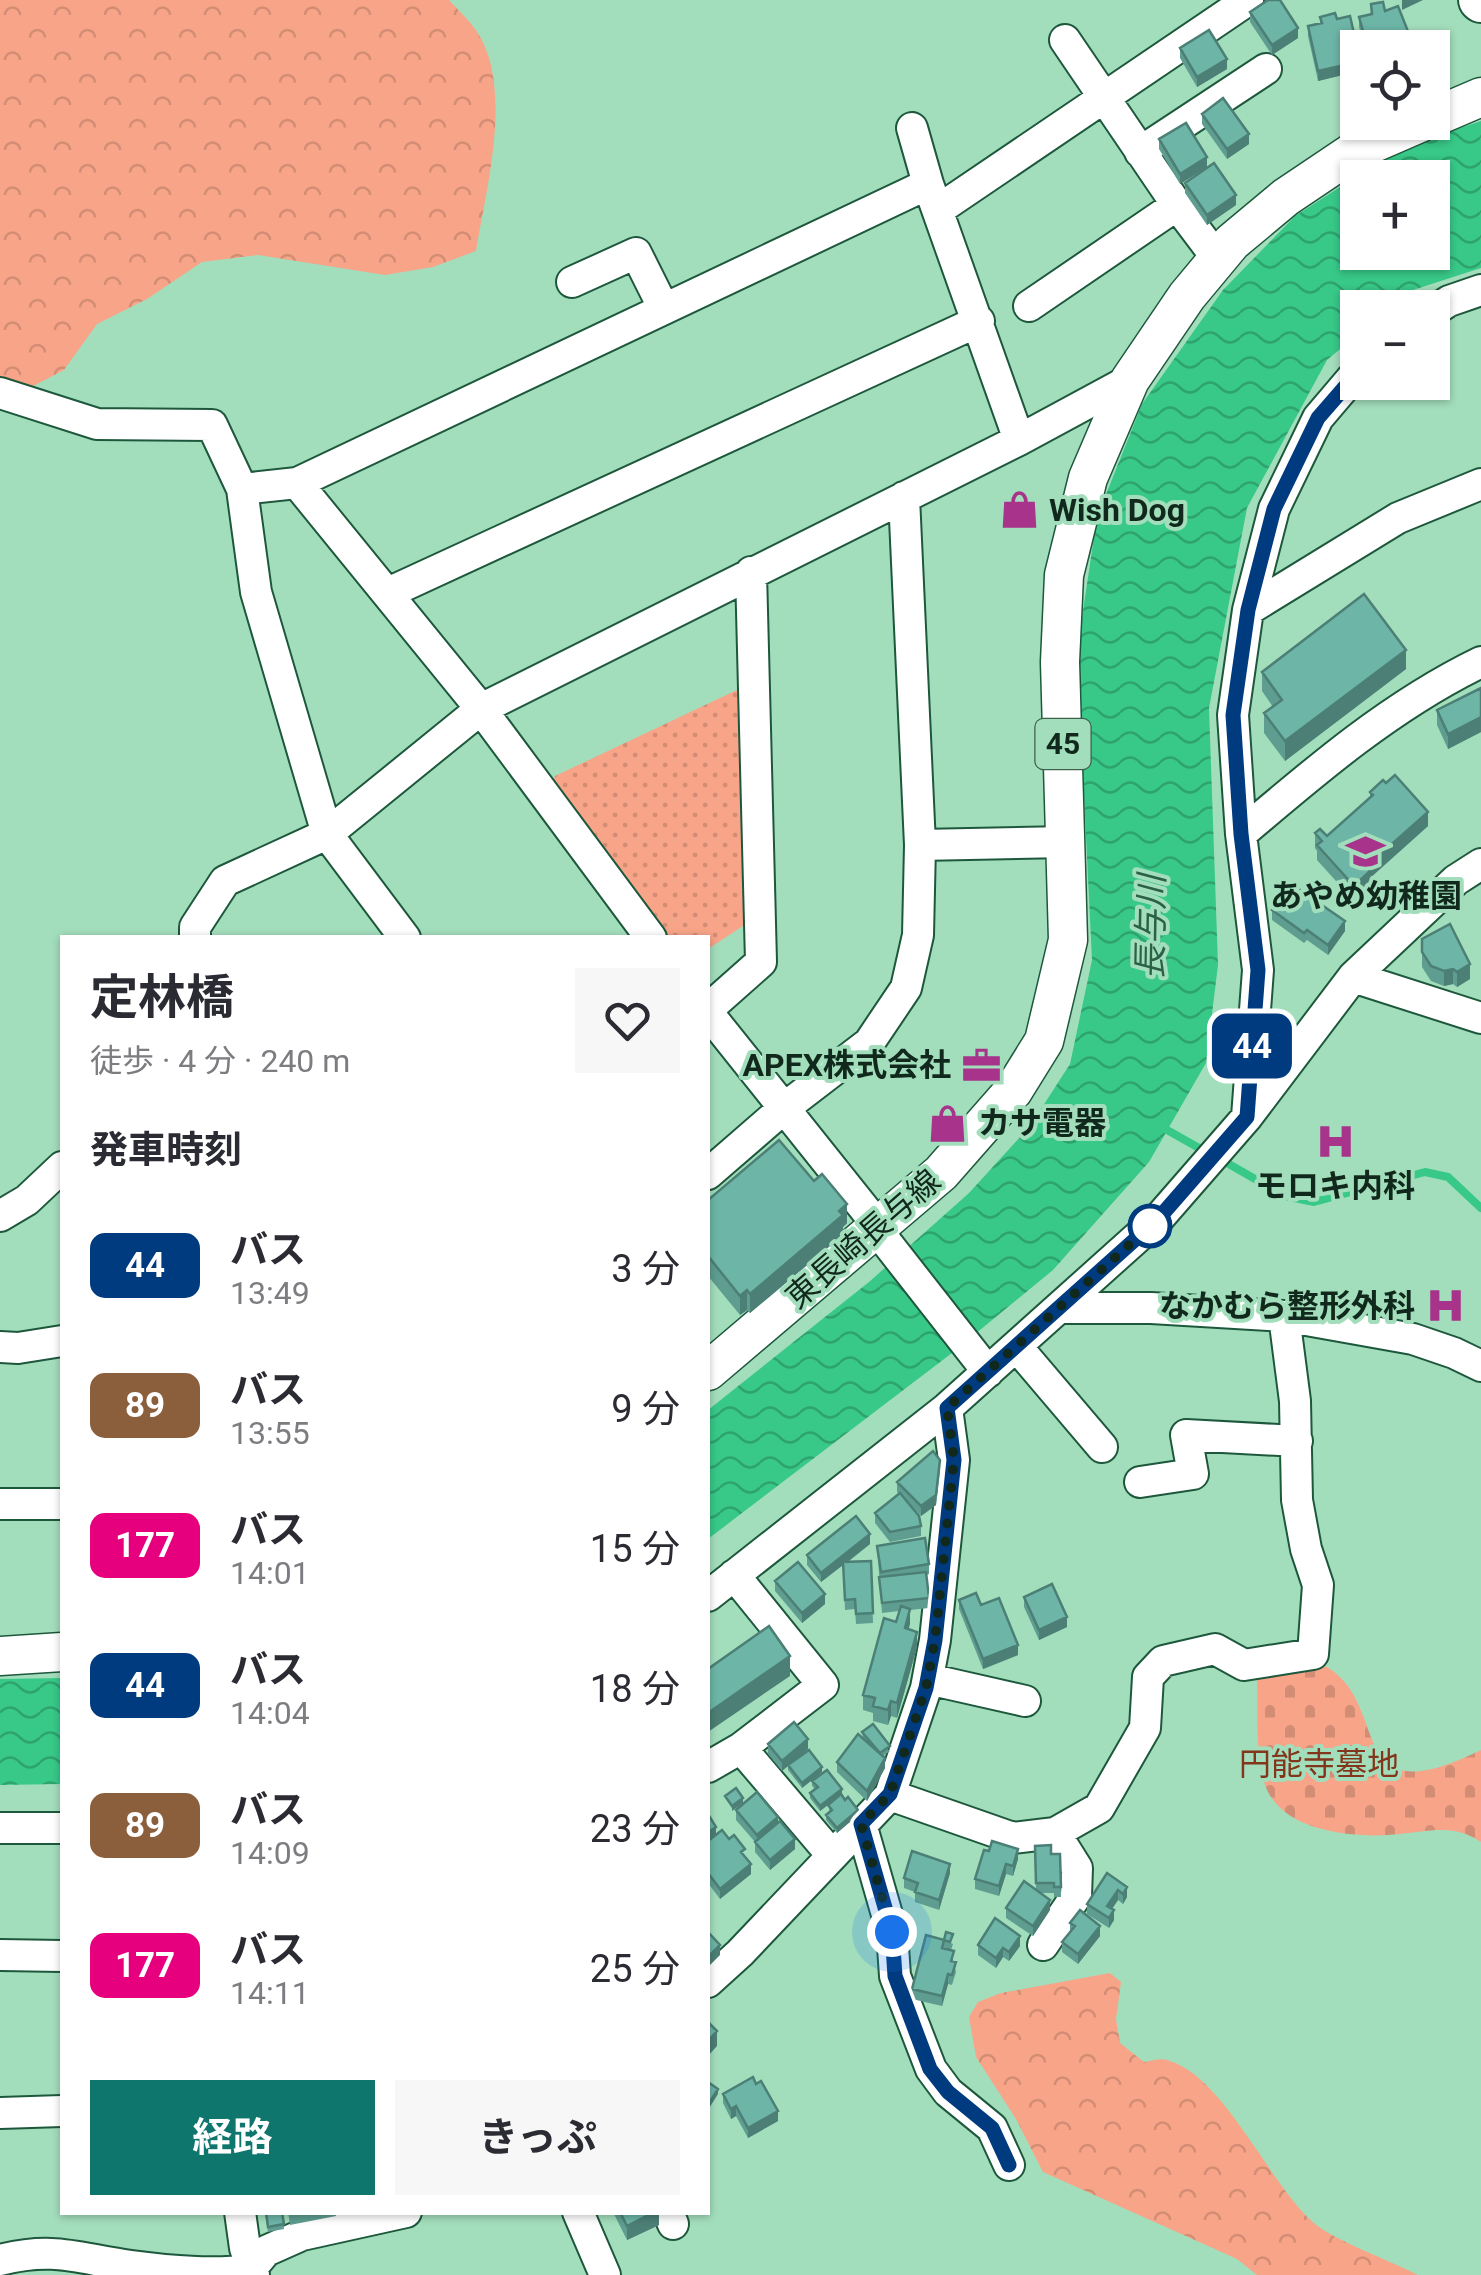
<!DOCTYPE html>
<html lang="ja">
<meta charset="utf-8">
<style>
:root{--surface:#fff;--page:#f7f7f7;--text:#2b2b33;--muted:#7c7c81;--accent:#0f766e}
body{margin:0;font-family:Roboto,"Noto Sans JP",sans-serif;background:var(--page);color:var(--text);height:100vh;display:flex;flex-direction:column;font-size:38px;white-space:nowrap}
*{box-sizing:border-box;margin:0}
p{font-size:32px;color:var(--muted)}
.icon{flex:none;width:55px;height:55px;fill:none;stroke:currentColor;stroke-width:2;stroke-linecap:round;stroke-linejoin:round}
.map{position:relative;flex:1;overflow:hidden}
.panel{position:absolute;left:60px;top:935px;width:650px;height:1280px;display:flex;flex-direction:column;background:var(--surface);border-radius:0px;box-shadow:0 2px 8px #0004}
.panel>*{flex:none}
.badge{padding:0 20px;border-radius:15px;font-size:35px;line-height:65px}
.buttons{position:absolute;left:1340px;top:30px;display:grid;gap:20px}
.buttons a{display:grid;place-items:center;width:110px;height:110px;border-radius:0px;background:var(--surface);box-shadow:0 2px 8px #0004;font-size:50px}
.you{position:absolute;width:50px;height:50px;margin:-25px;border:8px solid #fff;border-radius:50%;background:#1a73e8;box-shadow:0 0 0 15px #1a73e833}
.map>.badge{position:absolute;translate:-50% -50%;box-shadow:0 0 0 5px #fff}
h2{padding:0 30px;font-size:38px;line-height:90px}
.round{display:grid;place-items:center;flex:none;width:105px;height:105px;border-radius:0px;background:var(--page)}
.head{display:flex;align-items:center;justify-content:space-between;height:170px;padding:0 30px}
h1{font-size:48px;font-weight:700;line-height:75px}
.button{display:flex;gap:20px;margin-top:auto;padding:20px 30px}
.button a{flex:1;height:115px;border-radius:0px;background:var(--accent);color:#fff;font-size:40px;font-weight:700;line-height:115px;text-align:center}
.button a+a{background:var(--page);color:var(--text)}
ul{padding:0;list-style:none}
li{display:flex;align-items:center;gap:30px;height:140px;padding:0 30px}
li div{flex:1}
li b{display:block;font-size:38px}
li em{font-style:normal}
li .badge{min-width:110px;font-weight:700;text-align:center}
.map>svg:first-child{display:block}
</style>
<div class="map">
<svg width="1481" height="2275" viewBox="0 0 1481 2275">
<defs>
<pattern id="forest-crowns" width="20" height="18" patternUnits="userSpaceOnUse" patternTransform="scale(2.5)"><rect width="20" height="18" fill="#f7a488"/><path d="M2 6a3 3 0 1 1 6 0M12 15a3 3 0 1 1 6 0" fill="none" stroke="#d38d75"/></pattern>
<pattern id="cemetery-stones" width="16" height="16" patternUnits="userSpaceOnUse" patternTransform="scale(2.5)"><rect width="16" height="16" fill="#f7a488"/><path d="M2 7V4a2 2 0 0 1 4 0v3zM10 15v-3a2 2 0 0 1 4 0v3z" fill="#d38d75"/></pattern>
<pattern id="park-dots" width="8" height="8" patternUnits="userSpaceOnUse" patternTransform="scale(2.5)"><rect width="8" height="8" fill="#f7a488"/><path d="M2 2h.1M6 6h.1" fill="none" stroke="#d38d75" stroke-width="1.8" stroke-linecap="round"/></pattern>
<pattern id="water-waves" width="16" height="10" patternUnits="userSpaceOnUse" patternTransform="scale(2.5)"><rect width="16" height="10" fill="#38c988"/><path d="M0 5q4-4 8 0t8 0" fill="none" stroke="#2ea36e"/></pattern>
</defs>
<rect width="100%" height="100%" fill="#a3debc"/>
<path fill="url(#forest-crowns)" d="M0,0H449C458,10 468,19 475,29C515,84 486,189 476,251L433,267L385,275L258,255L202,262L147,299L97,324L64,370L16,395L0,394Z
M1110,1973L1121,1982L1116,2019L1120,2043L1144,2062C1151,2061 1161,2058 1167,2060C1224,2075 1269,2185 1315,2224C1334,2240 1393,2262 1418,2275H1257L1237,2259L1043,2172L1016,2119L976,2057L969,2017L978,2002L1001,1993Z"/>
<path fill="url(#cemetery-stones)" d="M1313,1661C1399,1689 1333,1823 1481,1750V1842C1454,1824 1431,1831 1400,1834C1355,1839 1275,1833 1263,1778C1255,1744 1258,1705 1257,1670Z"/>
<path fill="url(#park-dots)" d="M739,689L749,922L708,949V938L668,937L552,784L555,776Z"/>
<path fill="url(#water-waves)" fill-rule="evenodd" d="M1481,121V268L1413,290L1392,307L1358,308L1357,335L1327,360L1247,508L1209,708L1218,965L1206,1063L1149,1162L1053,1270L952,1353L708,1539V1410L869,1282L969,1193L1030,1126L1070,1064L1092,960L1077,651L1097,517L1142,404L1223,290L1295,216L1402,147ZM1358,178H1432V252H1358Z
M62,1678V1784L0,1785V1679Z"/>
<g fill="none" stroke-linecap="round" stroke-linejoin="round">
<path stroke="#38c988" stroke-width="8" d="M1160,1126L1199,1148
M1227,1163L1285,1196L1314,1202L1425,1172L1448,1177L1481,1208"/>
<defs>
<path id="minor" d="M1065,40L1177,205L1217,258
M912,128L928,184
M1140,152L1266,69
M938,210L1248,0
M572,282L636,253L664,309
M1029,306L1177,205
M1432,312L1449,301L1481,290
M0,393L97,424L212,425L242,489L256,592L327,834L405,938
M297,483L481,709L651,938
M242,489L297,483L928,184L1019,440
M388,593L979,321
M1248,610L1398,518L1481,484
M1241,834C1316,770 1392,705 1481,662
M920,845L1067,842
M195,938V927L225,881L327,834L481,709L1019,440L1130,380
M1353,977L1481,1018
M708,1009L761,962L751,572
M708,1013L879,1227L887,1243L988,1372
M1247,1117L1258,970L1241,834L1233,715L1248,610L1274,509L1318,418L1358,371
M708,1174L783,1109L869,1043L906,988L918,935L920,845L904,497
M0,1216L27,1200L62,1167
M1063,1308H1151L1284,1316L1413,1339L1454,1353L1481,1366
M0,1347L18,1348L62,1341
M1017,1347L1102,1447
M1140,1482L1193,1474L1186,1435L1297,1441
M0,1504H62
M708,1596L947,1408L1159,1218L1247,1117L1353,977L1456,880L1481,864
M928,1679L1025,1701
M741,1748L831,1854
M708,1767L741,1748L823,1685L734,1575
M890,1795L1013,1838L1055,1833L1099,1808L1145,1728L1148,1677L1163,1661L1215,1649L1244,1665L1313,1654L1318,1585L1306,1549L1297,1500L1295,1401L1284,1316
M861,1824L892,1932L895,1976L931,2069L948,2092L992,2128L1009,2165
M0,1828H62
M1043,1945L1076,1896L1077,1868L1055,1833
M0,1955L62,1956
M708,1982L740,1953L890,1795L926,1688L935,1640L954,1460L947,1408
M0,2113L62,2111
M240,2212L245,2248L254,2275
M578,2212L605,2275
M668,2212L673,2224
M0,2260C55,2246 79,2259 132,2266C171,2271 212,2275 250,2270L266,2251L302,2235L406,2212"/>
<path id="major" d="M1432,118L1481,97
M708,1371L941,1173L1013,1091L1044,1041L1068,940L1060,662L1064,575L1088,478L1130,380L1187,296L1232,242L1286,197L1353,152L1422,122
M0,1656L62,1652"/>
<path id="highway" d="M1480,0L1481,1"/>
</defs>
<use href="#minor" stroke="#1d583c" stroke-width="34"/>
<use href="#major" stroke="#1d583c" stroke-width="41"/>
<use href="#highway" stroke="#1d583c" stroke-width="46"/>
<use href="#minor" stroke="#fff" stroke-width="30"/>
<use href="#major" stroke="#fff" stroke-width="38"/>
<use href="#highway" stroke="#fff" stroke-width="42"/>
</g>
<path fill="#5e9d90" d="M1371,4L1385,11L1413,48H1365L1359,27V17L1371,14Z
M1250,12L1298,38L1272,55L1250,22Z
M1320,17L1337,19L1358,51V120L1350,123L1343,108V98L1346,96L1342,87V77L1352,73L1318,81L1308,36V26L1320,23Z
M1180,48L1227,69L1197,87L1180,58Z
M1202,114L1249,144L1227,159L1202,124Z
M1159,139L1207,167L1180,184L1159,149Z
M1185,183L1236,205L1207,225L1185,193Z
M1406,669L1285,761L1264,733V713L1273,707L1262,691V672Z
M1481,688V732L1448,749L1437,725V710Z
M1370,792L1428,826L1370,878V886L1354,901L1317,860V851L1315,848V833L1327,836L1370,798Z
M1272,910L1345,931L1328,955L1307,940L1304,943L1272,920Z
M1422,939L1470,979L1457,987L1453,984L1444,986L1431,981L1422,967Z
M708,1200L847,1223L843,1227V1235L750,1313L747,1310L740,1315L708,1276Z
M940,1470L936,1505L921,1516L906,1500L921,1526V1536L890,1542L875,1523V1513L899,1494L897,1492V1482Z
M870,1544L848,1562L871,1561L873,1623L856,1624L855,1609L845,1610L843,1565L821,1582L807,1565V1555Z
M877,1546L929,1564V1574L927,1575L929,1608L910,1610L908,1629L917,1647L897,1718L891,1716L888,1725L873,1721V1713L863,1710V1695L896,1622L899,1611L882,1613Z
M775,1581L825,1604L802,1623L775,1591Z
M1024,1597L1067,1627L1039,1640L1024,1607Z
M959,1600L981,1605L1018,1655L983,1669L959,1609Z
M862,1732L890,1751L883,1756L885,1768L867,1801L837,1772V1762L863,1738Z
M768,1744L808,1749L782,1771L768,1754Z
M788,1765L822,1772L802,1788L788,1770Z
M812,1781L842,1794L858,1815L837,1833L826,1820V1815L830,1812L828,1805L820,1811L810,1798V1793L815,1789L812,1786Z
M736,1810L778,1823L795,1849L770,1870L755,1852V1842L736,1820Z
M708,1814L716,1835L745,1857L751,1874L720,1899L708,1883Z
M1035,1846L1051,1854H1060L1061,1897H1054V1893H1040L1050,1910L1033,1936L1006,1918V1908L1036,1890Z
M989,1851L1018,1859L1013,1876L1006,1874L999,1896L975,1889V1879Z
M950,1873L939,1910L915,1902V1892L904,1888V1878Z
M1107,1873L1127,1897L1123,1904L1118,1900L1112,1909L1114,1920L1109,1928L1087,1914V1904Z
M1070,1923L1100,1936L1078,1964L1062,1952V1942L1070,1932Z
M944,1940L953,1944L951,1950L956,1972L952,1985L948,1984L942,2006L912,1999V1989Z
M978,1945L1020,1946L1009,1961L1003,1957L996,1968L978,1955Z
M723,2094L778,2121L748,2138L736,2116L731,2119L723,2103Z
M265,2212H282L284,2229L268,2232Z
M288,2212H336V2216L290,2225Z
M613,2212H659V2225L627,2240Z"/>
<path fill="#4c7f75" d="M1402,0H1423L1402,10Z
M1298,28V38L1272,55V45Z
M1411,39V48H1390Z
M1227,59V69L1197,87V77Z
M1358,62V71L1318,81V71Z
M1358,110V120L1350,123V113Z
M1249,134V144L1227,159V149Z
M1207,157V167L1180,184V174Z
M1236,195V205L1207,225V215Z
M1406,650V669L1285,761V741Z
M1481,717V732L1448,749V734Z
M1428,812V826L1370,878V886L1354,901V886L1366,867Z
M1345,921V931L1328,955V945Z
M1470,964V979L1457,987V972Z
M1453,969V984L1444,986V971Z
M847,1204V1223L843,1227V1235L750,1313V1294Z
M747,1290V1310L740,1315V1296Z
M940,1460L936,1505L921,1516V1506Z
M870,1534V1544L821,1582V1573Z
M825,1594V1604L802,1623V1613Z
M910,1609V1624L905,1643V1628Z
M1067,1617V1627L1039,1640V1630Z
M917,1632V1647L897,1718V1703Z
M1018,1645V1655L983,1669V1659Z
M790,1656V1676L708,1732V1713Z
M891,1701V1716L888,1725V1710Z
M808,1739V1749L782,1771V1761Z
M885,1758V1768L867,1801V1791Z
M822,1767V1772L802,1788V1783Z
M842,1789V1794L820,1811V1806Z
M743,1798V1803L732,1811V1806Z
M858,1810V1815L837,1833V1828Z
M778,1817V1827L757,1845V1835Z
M716,1827V1837L708,1842V1832Z
M795,1839V1849L770,1870V1860Z
M1018,1849V1859L1013,1876V1866Z
M751,1864V1874L720,1899V1889Z
M950,1864V1873L939,1910V1900Z
M1006,1864V1874L999,1896V1886Z
M1127,1887V1897L1123,1904V1894Z
M1118,1890V1900L1107,1916V1906Z
M1050,1900V1910L1033,1936V1926Z
M1114,1910V1920L1109,1928V1918Z
M1100,1926V1936L1078,1964V1954Z
M1020,1936V1946L1009,1961V1952Z
M720,1945V1955L708,1967V1957Z
M1003,1948V1957L996,1968V1958Z
M948,1974V1984L942,2006V1996Z
M717,2031V2046L708,2056V2041Z
M718,2089V2094L708,2110V2105Z
M736,2106V2116L731,2119V2109Z
M778,2111V2121L748,2138V2128Z
M654,2212H659V2225L627,2240V2226Z"/>
<path fill="#6db6a7" stroke="#4c7f75" stroke-width="2.5" d="M1268,0H1280L1298,28L1272,45L1250,12Z
M1383,2L1385,11L1398,6L1411,39L1390,48H1368L1359,17L1372,14L1371,4Z
M1335,13L1337,19L1350,16L1358,51V62L1318,71L1308,26L1322,23L1320,17Z
M1209,30L1227,59L1197,77L1180,48Z
M1358,70V110L1350,113L1343,98L1350,95L1342,77Z
M1223,98L1249,134L1227,149L1202,114Z
M1186,123L1207,157L1180,174L1159,139Z
M1214,163L1236,195L1207,215L1185,183Z
M1364,594L1406,650L1285,741L1264,713L1282,700L1262,672Z
M1481,688V717L1448,734L1437,710Z
M1395,775L1428,812L1366,867L1370,871L1354,886L1317,845L1322,841L1315,833L1320,829L1327,836L1373,795L1370,792L1383,780L1386,783Z
M1290,883L1345,921L1328,945L1307,930L1304,933L1272,910Z
M1450,924L1470,964L1457,972L1453,969L1444,971L1431,966L1422,952V939Z
M779,1140L814,1181L822,1174L847,1204L839,1211L843,1215L750,1294L747,1290L740,1296L708,1256V1200Z
M933,1451L940,1460L936,1495L921,1506L897,1482Z
M900,1493L919,1516L921,1526L890,1532L875,1513Z
M856,1516L870,1534L821,1573L807,1555Z
M925,1538L929,1564L881,1572L877,1546Z
M871,1561L873,1613L856,1614L855,1599L845,1600L843,1562Z
M798,1562L825,1594L802,1613L775,1581Z
M926,1572L929,1598L882,1603L879,1577Z
M1052,1584L1067,1617L1039,1630L1024,1597Z
M976,1593L981,1605L999,1598L1018,1645L983,1659L959,1600Z
M901,1606L910,1609L905,1628L917,1632L897,1703L891,1701L888,1710L873,1706L875,1698L863,1695L884,1618L896,1622Z
M769,1626L790,1656L708,1713V1669Z
M794,1722L808,1739L782,1761L768,1744Z
M873,1724L890,1746L880,1753L862,1732Z
M858,1734L885,1758L867,1791L837,1762Z
M809,1750L822,1767L802,1783L788,1765Z
M827,1770L842,1789L820,1806L810,1793L818,1787L812,1781Z
M736,1788L743,1798L732,1806L725,1796Z
M757,1792L778,1817L757,1835L736,1810Z
M841,1794L845,1800L848,1797L858,1810L837,1828L826,1815L832,1810L828,1805Z
M708,1814L716,1827L708,1832Z
M780,1821L795,1839L770,1860L755,1842Z
M722,1830L729,1839L734,1835L745,1849L741,1852L751,1864L720,1889L708,1873V1841Z
M992,1841L1018,1849L1013,1866L1006,1864L999,1886L975,1879L984,1850L989,1851Z
M1051,1845V1854H1060L1061,1887H1054V1883H1036L1035,1846Z
M912,1851L950,1864L939,1900L915,1892L918,1883L904,1878Z
M1107,1873L1127,1887L1123,1894L1118,1890L1107,1906L1114,1910L1109,1918L1087,1904Z
M1024,1881L1050,1900L1033,1926L1006,1908Z
M1080,1910L1100,1926L1078,1954L1062,1942L1075,1926L1070,1923Z
M995,1918L1020,1936L1009,1952L1003,1948L996,1958L978,1945Z
M708,1932L720,1945L708,1957Z
M946,1932L953,1934L950,1942L944,1940L942,1948L954,1951L951,1961L956,1962L952,1975L948,1974L942,1996L912,1989L926,1935L944,1940Z
M708,2022L717,2031L708,2041Z
M753,2077L756,2084L761,2081L778,2111L748,2128L736,2106L731,2109L723,2094Z
M708,2082L718,2089L708,2105Z
M266,2212H282L284,2224L268,2227Z
M620,2212H654L627,2226Z"/>
<g fill="none" stroke-linecap="round" stroke-linejoin="round">
<defs>
<path id="line" d="M1009,2165L992,2128L948,2092L930,2069L895,1976L892,1932L861,1824L890,1794L926,1688L935,1640L954,1460L947,1408L1159,1218L1247,1117L1258,970L1241,834L1233,715L1248,610L1274,509L1318,418L1358,372"/>
</defs>
<use href="#line" stroke="#fff" stroke-width="22"/>
<use href="#line" stroke="#003b80" stroke-width="15"/>
<path stroke="#11291c" stroke-width="10" stroke-dasharray="0 18" d="M892,1932L861,1824L890,1794L926,1688L935,1640L954,1460L947,1408L1159,1218L1150,1226"/>
</g>
<defs>
<symbol id="shop-bare" viewBox="-9 -9 18 18"><path d="M-5-2.5h2.3a2.7 3.5 0 0 1 5.4 0H5L5.5 6h-11ZM-1.5-2.5h3a1.5 2.3 0 0 0-3 0Z" fill="#a8338b" stroke="#a3debc" stroke-width="2.5" paint-order="stroke"/></symbol>
<symbol id="school-bare" viewBox="-9 -9 18 18"><path d="M0-5L7-2L0 1L-7-2ZM-4 1L0 2.5L4 1V4Q0 6-4 4Z" fill="#a8338b" stroke="#a3debc" stroke-width="2.5" paint-order="stroke"/></symbol>
<symbol id="office-bare" viewBox="-9 -9 18 18"><path d="M-6-3h4V-5.5h4V-3h4V5H-6ZM-1-4.5V-3h2v-1.5ZM-6 0V1H6V0Z" fill="#a8338b" stroke="#a3debc" stroke-width="2.5" paint-order="stroke"/></symbol>
<symbol id="hospital-bare" viewBox="-9 -9 18 18"><path d="M-5-5h3v3.5h4V-5h3V5h-3V1.5h-4V5h-3Z" fill="#a8338b" stroke="#a3debc" stroke-width="2.5" paint-order="stroke"/></symbol>
</defs>
<g fill-rule="evenodd">
<use href="#shop-bare" x="992" y="482" width="55" height="55"/>
<use href="#school-bare" x="1338" y="824" width="55" height="55"/>
<use href="#office-bare" x="954" y="1038" width="55" height="55"/>
<use href="#shop-bare" x="920" y="1096" width="55" height="55"/>
<use href="#hospital-bare" x="1308" y="1114" width="55" height="55"/>
<use href="#hospital-bare" x="1418" y="1278" width="55" height="55"/>
</g>
<circle fill="#fff" stroke="#003b80" stroke-width="5" cx="1150" cy="1226" r="20"/>
<g text-anchor="middle" stroke-width="8" stroke-linejoin="round" paint-order="stroke">
<rect fill="#a3debc" stroke="#3d5f4c" stroke-width="2.5" x="1035.5" y="719" width="55" height="50" rx="8"/>
<g font-size="30" font-weight="bold" fill="#11291c">
<text x="1063" y="754">45</text>
</g>
<g font-size="32" font-weight="bold" fill="#11291c" stroke="#a3debc" text-anchor="start">
<text x="1049" y="521">Wish Dog</text>
<text x="1366" y="907" text-anchor="middle">あやめ幼稚園</text>
<text x="951" y="1076" text-anchor="end">APEX株式会社</text>
<text x="978" y="1134">カサ電器</text>
<text x="1335" y="1197" text-anchor="middle">モロキ内科</text>
<text x="1415" y="1317" text-anchor="end">なかむら整形外科</text>
</g>
<g font-size="32" fill="#11291c" stroke="#a3debc">
<text transform="translate(863 1239) rotate(-41)" y="11">東長崎長与線</text>
</g>
<g font-size="32" fill="#82371d" stroke="#a3debc">
<text x="1319" y="1775">円能寺墓地</text>
</g>
<g font-size="35" font-style="italic" fill="#2b6146" stroke="#a3debc">
<text transform="translate(1151 927) rotate(-89)" y="12">長与川</text>
</g>
</g>
</svg>
<div class="buttons">
<a><svg class="icon" aria-label="locate" viewBox="0 0 24 24"><circle cx="12" cy="12" r="6"/><path d="M12 2v4M12 18v4M2 12h4M18 12h4"/></svg></a>
<a>+</a>
<a>−</a>
</div>
<div class="you" style="left:892px;top:1932px"></div>
<b class="badge" style="left:1252px;top:1046px;background:#003b80;color:#fff">44</b>
<section class="panel">
<div class="head"><div><h1>定林橋</h1><p>徒歩 · 4 分 · 240 m</p></div><a class="round"><svg class="icon" aria-label="heart" viewBox="0 0 24 24"><path d="M12 20l-8-8c-3-5 5-10 8-4 3-6 11-1 8 4z"/></svg></a></div>
<h2>発車時刻</h2>
<ul>
<li><span class="badge" style="background:#003b80;color:#fff">44</span><div><b>バス</b><p>13:49</p></div><em>3 分</em></li>
<li><span class="badge" style="background:#8b5e3c;color:#fff">89</span><div><b>バス</b><p>13:55</p></div><em>9 分</em></li>
<li><span class="badge" style="background:#e6007e;color:#fff">177</span><div><b>バス</b><p>14:01</p></div><em>15 分</em></li>
<li><span class="badge" style="background:#003b80;color:#fff">44</span><div><b>バス</b><p>14:04</p></div><em>18 分</em></li>
<li><span class="badge" style="background:#8b5e3c;color:#fff">89</span><div><b>バス</b><p>14:09</p></div><em>23 分</em></li>
<li><span class="badge" style="background:#e6007e;color:#fff">177</span><div><b>バス</b><p>14:11</p></div><em>25 分</em></li>
</ul>
<div class="button"><a>経路</a><a>きっぷ</a></div>
</section>
</div>
